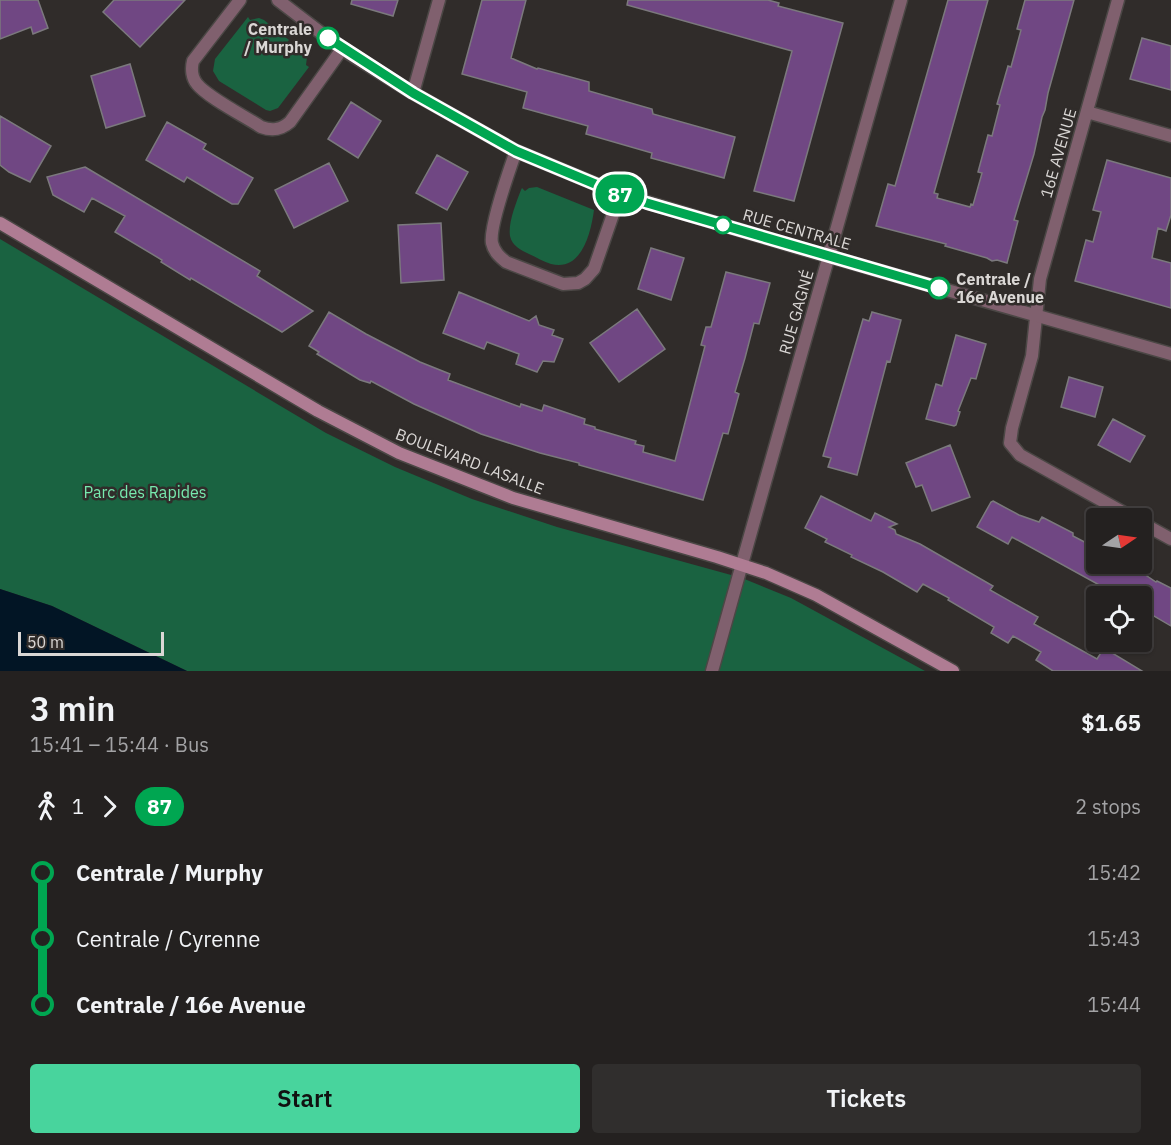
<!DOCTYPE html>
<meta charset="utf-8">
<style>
:root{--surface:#242120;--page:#302e2d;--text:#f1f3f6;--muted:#a3a3a5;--line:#413e3e;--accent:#48d49d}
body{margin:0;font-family:"IBM Plex Sans",sans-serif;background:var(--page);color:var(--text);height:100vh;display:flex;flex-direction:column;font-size:22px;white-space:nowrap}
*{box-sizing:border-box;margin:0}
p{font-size:20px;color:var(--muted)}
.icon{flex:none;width:33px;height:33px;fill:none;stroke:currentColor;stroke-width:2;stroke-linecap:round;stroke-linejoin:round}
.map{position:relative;height:671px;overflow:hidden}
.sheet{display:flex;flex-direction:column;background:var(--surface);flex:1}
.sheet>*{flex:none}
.badge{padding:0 12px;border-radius:20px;font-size:21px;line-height:39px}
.needle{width:39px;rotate:77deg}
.fabs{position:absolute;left:1086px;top:508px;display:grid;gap:12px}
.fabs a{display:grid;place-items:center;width:66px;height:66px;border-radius:6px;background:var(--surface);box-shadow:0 2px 4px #0004,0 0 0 2px var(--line);font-size:30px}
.scale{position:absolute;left:18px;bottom:15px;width:146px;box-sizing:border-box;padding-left:6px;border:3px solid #dad7d5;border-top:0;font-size:16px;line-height:21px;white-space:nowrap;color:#dad7d5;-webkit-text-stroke:4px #302c2a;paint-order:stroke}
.map>.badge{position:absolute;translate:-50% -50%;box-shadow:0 0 0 3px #fff}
.legs{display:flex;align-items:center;gap:9px;height:66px;padding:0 30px;font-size:20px}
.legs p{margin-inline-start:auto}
.head{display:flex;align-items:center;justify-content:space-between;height:102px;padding:0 30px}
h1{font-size:33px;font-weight:600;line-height:45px}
.action{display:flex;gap:12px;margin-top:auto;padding:12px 30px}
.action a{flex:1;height:69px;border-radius:6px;background:var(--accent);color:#111;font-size:24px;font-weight:600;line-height:69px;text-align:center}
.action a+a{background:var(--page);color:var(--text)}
ul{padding:0 30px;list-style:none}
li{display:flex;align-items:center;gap:21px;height:66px;font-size:22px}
li i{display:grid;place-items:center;width:9px;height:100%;margin:0 8px;background:currentColor}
li i::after{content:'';width:15px;height:15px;margin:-8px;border:4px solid;border-radius:50%;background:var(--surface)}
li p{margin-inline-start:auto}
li:first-child i{background:linear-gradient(#0000 50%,currentColor 0)}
li:last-child i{background:linear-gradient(currentColor 50%,#0000 0)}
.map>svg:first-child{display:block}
</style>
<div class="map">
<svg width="1171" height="671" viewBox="0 0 1171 671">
<rect width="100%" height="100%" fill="#302c2a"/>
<path fill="#1a6341" d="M248,17L250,20L259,18L264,20L289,40L286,44L296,51L300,47L307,57L306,65L309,67L278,108L270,111L266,110L219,81L213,71L215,59Z
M537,187L594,210C591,232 582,272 551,264C544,262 536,257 529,254C521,250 512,246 510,236C508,223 516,203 521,190L522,188L525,191L529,188Z
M0,239L326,433L395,467L472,499L557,527L742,578L791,598L925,671H187L52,606L0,589Z"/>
<path fill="#021525" d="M0,589L52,606L187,671H0Z"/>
<path fill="#704783" stroke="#7b797d" stroke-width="1.5" d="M0,0H38L48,28L33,34L31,27L0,39Z
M114,0H185L140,47L103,12Z
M352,0H398L393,16L351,4Z
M482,0H526L511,58L537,69L538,68L589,82V91L652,109L653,114L735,137L724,178L651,158L652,153L586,134L588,126L523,108L527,92L462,74Z
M628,0H768L779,3L778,6L843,23L794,201L754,191L792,51L627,5Z
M948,0H988L934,193L938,194L937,198L970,207L971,204L973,205L982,173L978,172L988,135L992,136L1000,105L997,104L1008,66L1011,67L1021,30L1017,29L1025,0H1074L1048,93L1045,110L1042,117L1034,154L1014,220L1018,221L1007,263L997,260L992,261L987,258L945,246L946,244L876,226L888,184L895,186Z
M1142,38L1171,46V90L1130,79Z
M130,64L145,116L106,128L91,76Z
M351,102L381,121L358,158L328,139Z
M0,116L51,146L30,182L9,172L0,165Z
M167,122L206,144L203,149L253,178L238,204H232L187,177L184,182L146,160Z
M437,155L468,172L447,210L416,193Z
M1107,160L1171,178V215L1166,231L1158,228L1152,258L1171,263V308L1075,281L1086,240L1093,242L1101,212L1093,210Z
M329,163L348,201L294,228L275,190Z
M85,167L260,271L257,276L313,311L282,332L191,278L190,280L161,262L162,260L115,232L125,216L92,198L84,212L53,195L47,177Z
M441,223L444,280L401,283L398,225Z
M651,248L684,258L671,300L638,289Z
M726,272L770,283L759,324L754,323L745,358L735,392L739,394L728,434L723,433L703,500L579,465V463L540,453L481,434L414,404L371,381L370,383L360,380L317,354L319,352L309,346L329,312L366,334L420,362L450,374L448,380L520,407L521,404L542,411L544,405L585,419L584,424L595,427V429L636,441L635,444L644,446L643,452L675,461L705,346L701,345L706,327H711Z
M459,292L529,321L536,316L539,325L554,330L552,335L563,339L554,362L543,361L537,372L516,364L519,354L487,342L484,349L443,333Z
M637,309L665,349L619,382L590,343Z
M872,312L901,320L890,362L887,361L857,475L828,467L831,458L823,456L863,319L869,321Z
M956,335L986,344L976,379L971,378L958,411L960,412L956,425L954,426L926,419L936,384L942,386Z
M1069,377L1103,387L1095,417L1061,407Z
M1113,419L1145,436L1130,462L1098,445Z
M950,445L970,497L932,511L922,485L916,487L906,463Z
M821,496L871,521L875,513L897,524L889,527L895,530L896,534L920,544L993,586L990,590L1038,617L1034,624L1097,659L1104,648L1142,671H1053L1036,660L1041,652L1013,636L1008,643L991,633L994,627L948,600L949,598L923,584L917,592L883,572L851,557L852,555L825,542L827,539L805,528Z
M993,501L1019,515L1039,522L1042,517L1073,533V536L1096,548V564H1129L1156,582L1157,581L1171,588V626L1142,609V597H1121L1012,537L1008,544L977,527L991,502Z"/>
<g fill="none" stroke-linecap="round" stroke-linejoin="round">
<defs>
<path id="pedestrian" d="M712,671L742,564"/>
<path id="minor" d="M240,0L193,61C191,69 192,78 197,84C207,97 246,117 261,127C272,131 281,130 290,122L342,49
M1118,0L1040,279L1032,356L1012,428L1010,443L1020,455L1135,519
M413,93L439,0
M1087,112L1171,136
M516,151C510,168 489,228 492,243C494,252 500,257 506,262L563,284L578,283L585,279L594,269L620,194
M1142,523L1171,539
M742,564L901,0"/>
<path id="tertiary" d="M278,0L342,49L413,93L516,151L620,194L796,247L1171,354"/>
<path id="secondary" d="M0,223L318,411L399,453L513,498L717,557L766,573L816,595L953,671"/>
</defs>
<use href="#pedestrian" stroke="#4b4745" stroke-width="15"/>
<use href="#minor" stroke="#4b4745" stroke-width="15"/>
<use href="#tertiary" stroke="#4b4745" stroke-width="15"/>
<use href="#secondary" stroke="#4b4745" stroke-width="15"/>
<use href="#pedestrian" stroke="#80606e" stroke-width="12"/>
<use href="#minor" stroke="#80606e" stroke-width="12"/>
<use href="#tertiary" stroke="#80606e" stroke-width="12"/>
<use href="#secondary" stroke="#af7c93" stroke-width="12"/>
</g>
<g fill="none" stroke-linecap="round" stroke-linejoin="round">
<defs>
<path id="line-1" d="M328,38L413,93L516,151L600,186L647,203L939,288"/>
</defs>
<use href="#line-1" stroke="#fff" stroke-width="14"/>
<use href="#line-1" stroke="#00a651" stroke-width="9"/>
</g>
<g fill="#fff" stroke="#00a651" stroke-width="3">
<circle cx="328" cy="38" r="10"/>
<circle cx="723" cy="225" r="8"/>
<circle cx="939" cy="288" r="10"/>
</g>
<g text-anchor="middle" stroke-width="5" stroke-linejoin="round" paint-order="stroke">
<g font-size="16" font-weight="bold" fill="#dad7d5" stroke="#302c2a" text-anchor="end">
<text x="312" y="35">Centrale<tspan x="312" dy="18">/ Murphy</tspan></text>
<text x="956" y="285" text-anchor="start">Centrale /<tspan x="956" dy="18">16e Avenue</tspan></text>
</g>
<g font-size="16" fill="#dad7d5" stroke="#302c2a">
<text transform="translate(1058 153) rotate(-74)" y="6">16E AVENUE</text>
<text transform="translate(797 229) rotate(16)" y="6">RUE CENTRALE</text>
<text transform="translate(796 312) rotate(-74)" y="6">RUE GAGNÉ</text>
<text transform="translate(470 461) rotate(21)" y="6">BOULEVARD LASALLE</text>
</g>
<g font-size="16" fill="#77e9ae" stroke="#302c2a">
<text x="145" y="498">Parc des Rapides</text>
</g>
</g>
</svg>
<div class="fabs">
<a><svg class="needle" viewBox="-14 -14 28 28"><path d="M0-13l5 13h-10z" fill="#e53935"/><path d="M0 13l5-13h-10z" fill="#a3a3a5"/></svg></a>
<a><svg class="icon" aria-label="locate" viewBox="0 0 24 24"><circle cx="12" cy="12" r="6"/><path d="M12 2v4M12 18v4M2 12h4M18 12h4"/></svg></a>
</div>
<div class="scale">50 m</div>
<b class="badge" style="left:620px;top:194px;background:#00a651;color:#fff">87</b>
</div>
<section class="sheet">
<div class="head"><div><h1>3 min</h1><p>15:41 – 15:44 · Bus</p></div><b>$1.65</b></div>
<div class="legs"><svg class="icon" aria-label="walk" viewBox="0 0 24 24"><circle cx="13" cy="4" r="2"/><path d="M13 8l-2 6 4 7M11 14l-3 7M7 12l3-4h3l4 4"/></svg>1<svg class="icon" aria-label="forward" viewBox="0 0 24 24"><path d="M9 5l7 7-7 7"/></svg><b class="badge" style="background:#00a651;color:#fff">87</b><p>2 stops</p></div>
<ul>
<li><i style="color:#00a651"></i><b>Centrale / Murphy</b><p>15:42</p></li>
<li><i style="color:#00a651"></i><span>Centrale / Cyrenne</span><p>15:43</p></li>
<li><i style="color:#00a651"></i><b>Centrale / 16e Avenue</b><p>15:44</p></li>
</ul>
<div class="action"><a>Start</a><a>Tickets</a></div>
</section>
